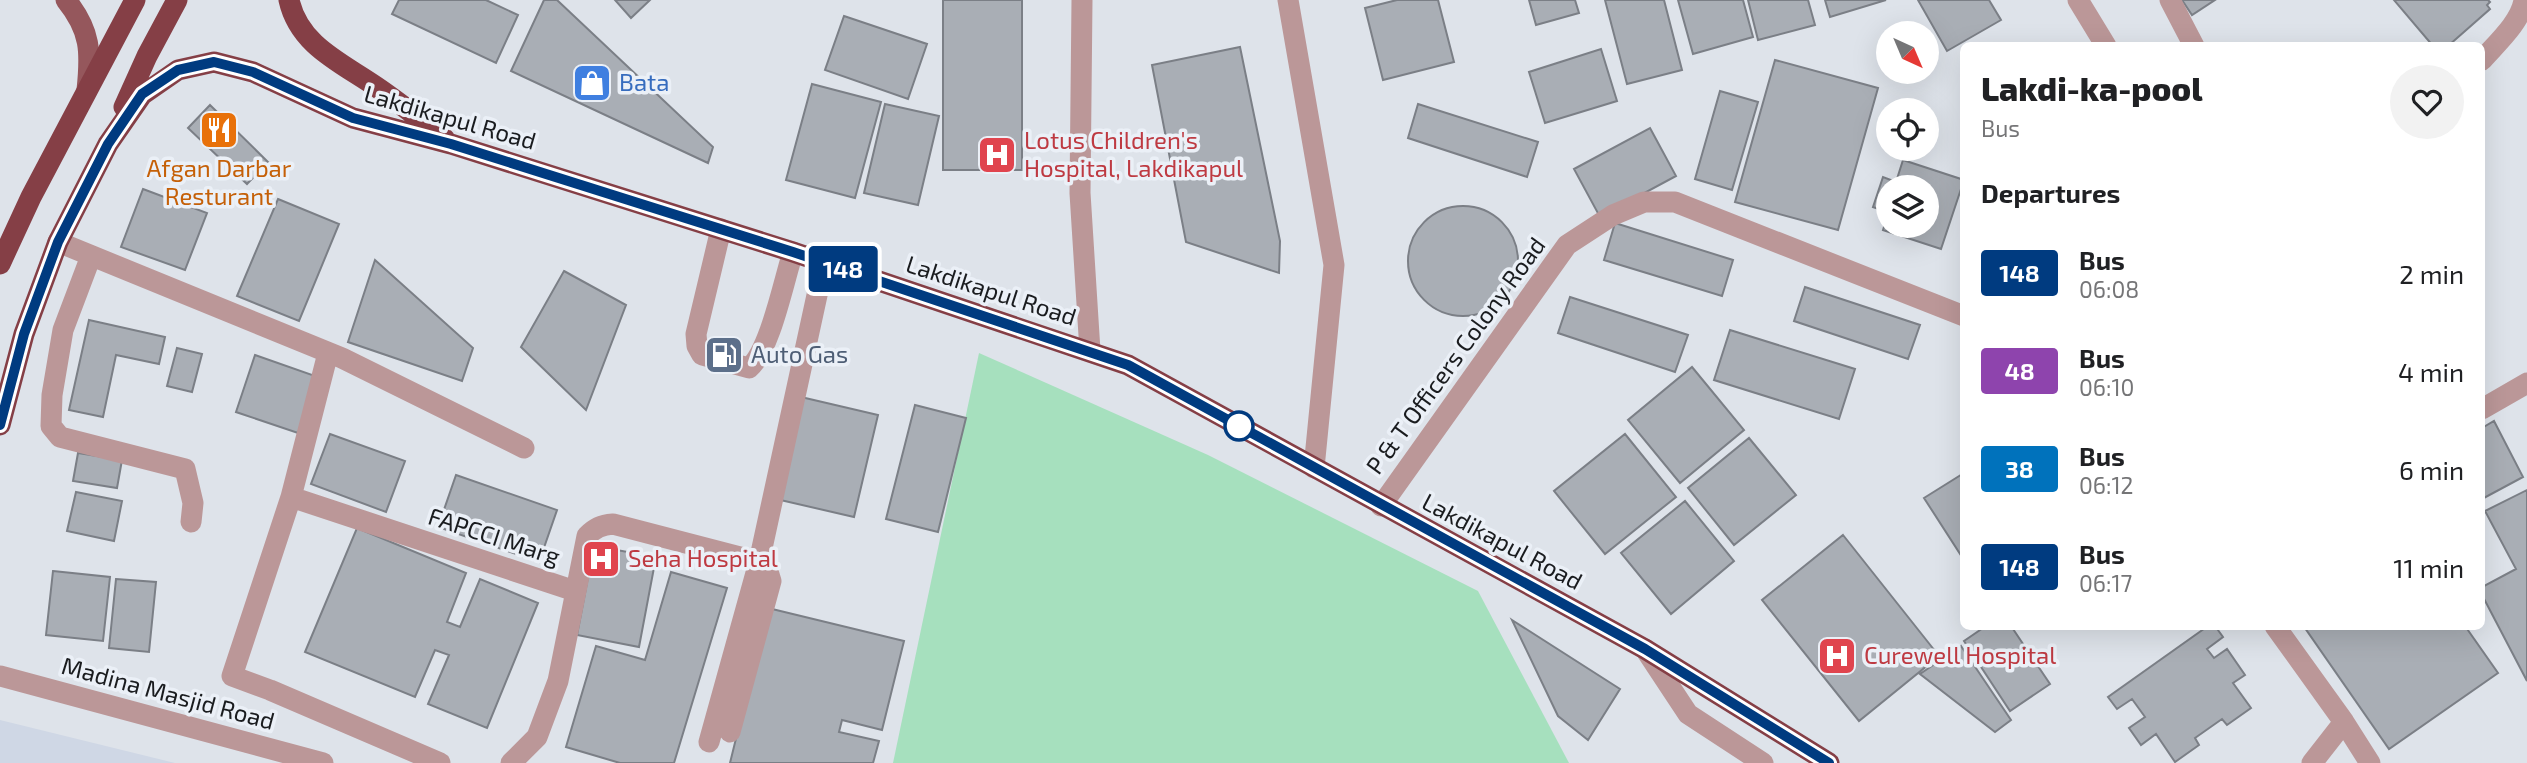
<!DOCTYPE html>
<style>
:root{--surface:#fff;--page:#f2f2f2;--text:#202124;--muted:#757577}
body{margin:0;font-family:"Exo 2",sans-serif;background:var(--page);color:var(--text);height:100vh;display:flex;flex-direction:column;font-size:26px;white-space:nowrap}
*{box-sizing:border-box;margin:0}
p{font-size:23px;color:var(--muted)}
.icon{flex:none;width:38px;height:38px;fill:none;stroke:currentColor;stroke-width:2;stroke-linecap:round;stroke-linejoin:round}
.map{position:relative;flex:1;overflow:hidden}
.details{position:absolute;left:1960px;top:42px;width:525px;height:588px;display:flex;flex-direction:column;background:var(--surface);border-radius:10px;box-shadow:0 7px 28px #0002}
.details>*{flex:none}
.badge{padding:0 14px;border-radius:5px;font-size:24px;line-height:46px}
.needle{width:46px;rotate:136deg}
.buttons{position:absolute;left:1876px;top:21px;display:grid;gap:14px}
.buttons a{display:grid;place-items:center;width:63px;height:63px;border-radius:50%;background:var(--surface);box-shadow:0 7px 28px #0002;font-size:35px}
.map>.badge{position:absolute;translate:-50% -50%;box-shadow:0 0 0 4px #fff}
h2{padding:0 21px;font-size:26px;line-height:63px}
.round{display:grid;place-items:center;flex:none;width:74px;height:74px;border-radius:37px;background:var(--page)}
.summary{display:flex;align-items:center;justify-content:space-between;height:119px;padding:0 21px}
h1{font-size:33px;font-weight:800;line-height:52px}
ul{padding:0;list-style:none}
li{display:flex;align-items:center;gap:21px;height:98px;padding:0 21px}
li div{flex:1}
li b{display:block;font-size:26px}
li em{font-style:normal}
li .badge{min-width:77px;font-weight:700;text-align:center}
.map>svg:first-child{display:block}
</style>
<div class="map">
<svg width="2527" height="763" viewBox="0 0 2527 763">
<rect width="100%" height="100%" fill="#dee3ea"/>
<path fill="#cfd7e5" d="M0,720L175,763H0Z"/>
<path fill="#a6e0be" d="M979,353L1208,455L1478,591L1569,763H893Z"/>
<path fill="#a9aeb5" stroke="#7b7f86" stroke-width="2" d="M399,0H486L518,15L496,63L392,14Z
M544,0H557L713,147L708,163L511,71Z
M615,0H650L631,18Z
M943,0H1022V170H943Z
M1397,0H1438L1454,62L1383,80L1365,8Z
M1529,0H1575L1579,13L1536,25Z
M1605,0H1664L1682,70L1627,84Z
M1678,0H1743L1753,37L1693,54Z
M1748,0H1808L1815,25L1758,40Z
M1825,0H1886L1830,17Z
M1918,0H1989L2001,20L1947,51Z
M2182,0H2215L2192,15Z
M2394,0H2488L2490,2L2487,5L2490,9L2448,46H2433Z
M844,16L927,44L908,99L825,70Z
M1240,47L1280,241L1279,273L1186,242L1152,65Z
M1601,49L1617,101L1545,123L1529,72Z
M1775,60L1878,88L1838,230L1735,202Z
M812,84L881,102L855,198L786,180Z
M1720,91L1758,102L1732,190L1695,179Z
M885,104L939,116L918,205L864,193Z
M1418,104L1538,142L1527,177L1408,138Z
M210,105L268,162L247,184L188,128Z
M1650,128L1676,176L1600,217L1574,169Z
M1903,160L1964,180L1941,249L1883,230L1888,214V226H1927V187H1888V212L1873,207L1883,177L1896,182Z
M143,189L207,213L185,270L121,247Z
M278,199L339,224L299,321L237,296Z
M1408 261a55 55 0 1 1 110 0a55 55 0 1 1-110 0Z
M1615,223L1733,260L1722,296L1604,260Z
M375,260L473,348L462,381L348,342Z
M564,271L626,305L586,410L521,347Z
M1805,287L1920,325L1908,359L1794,321Z
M1570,297L1688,335L1675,372L1558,333Z
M89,320L165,337L159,364L116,355L103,417L69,410Z
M1730,330L1855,369L1839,419L1714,380Z
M177,348L202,354L192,392L167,386Z
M255,355L318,377L298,433L236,412Z
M1692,367L1744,430L1680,483L1628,420Z
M801,397L878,415L854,517L776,499Z
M915,405L966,418L938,532L886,519Z
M2494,421L2523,477L2482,499V428Z
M330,434L405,461L386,512L311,484Z
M1625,434L1676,497L1605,554L1554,491Z
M1749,438L1796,495L1734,545L1688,488Z
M78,453L122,460L117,488L73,481Z
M1964,473V560L1924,498Z
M456,475L557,510L539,562L438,527Z
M2527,490V681L2482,595V587L2516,569L2485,511Z
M76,492L122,501L114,541L67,531Z
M1685,501L1734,561L1671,614L1621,553Z
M357,528L466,573L447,622L460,627L480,579L538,603L487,728L428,704L449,655L435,650L415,697L305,652Z
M1843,535L1939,656L1859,721L1762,600Z
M594,546L656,557L639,647L577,635Z
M53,571L110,577L103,641L46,635Z
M671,572L727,588L674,763H620L566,747L596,646L645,660Z
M116,579L156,582L149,652L109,648Z
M768,608L904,641L882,730L842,720L839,732L879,741L873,763H730Z
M1512,620L1620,689L1588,740L1558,716Z
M1986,626H2011L2050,684L2010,711L1964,641Z
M2208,626H2215L2223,637L2207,649L2214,658L2227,649L2245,675L2233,683L2251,708L2227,725L2222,719L2195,738L2199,745L2175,762L2156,734L2141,745L2129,728L2145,717L2132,699L2117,709L2108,697Z
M2307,626H2465L2498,673L2389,749L2305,628Z
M1961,646L2011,720L1995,732L1920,674Z"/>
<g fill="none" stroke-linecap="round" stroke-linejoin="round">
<path stroke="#bb9798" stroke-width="21" d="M1082,0L1080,193L1090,351
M1288,0L1334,265L1314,468
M2078,0L2106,46
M2170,0L2194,46
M2482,60C2496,44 2521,22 2524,0
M721,229L696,334L697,346L702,355L749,368C770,351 784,280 793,252
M58,242L342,358L524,448
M91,256L63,330L52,395L51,426L60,437L185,469L193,503L191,522
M328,353L291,497L232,676L270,690L440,763
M2482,409L2527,383
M291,497L575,591
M1381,506L1567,245L1613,215L1644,202H1675L1964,316
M2275,626L2344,722
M1645,649L1688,714L1763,763
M0,676L323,763
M709,742L759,562L824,263
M511,763L537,737L558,681L587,536C595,528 601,525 613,524L759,562L767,568L771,581L730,732
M2312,763L2344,722L2370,763"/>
<path stroke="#95575c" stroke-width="21" d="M66,0C91,31 91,52 87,90"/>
<path stroke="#853f46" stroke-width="21" d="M289,0C299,45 340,62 375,86C399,102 421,120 444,138
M124,107L147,56L177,0
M0,264L31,197L135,0
M0,425L24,334L58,242L108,144L142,95L178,70L214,62L253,72L353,118L451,144L793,252L1128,365L1645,649L1829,763"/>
</g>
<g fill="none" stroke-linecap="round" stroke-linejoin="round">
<defs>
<path id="line" d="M0,425L24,334L58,242L108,144L142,94L178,70L214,62L253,72L353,118L451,144L793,252L1128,365L1645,649L1829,763"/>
</defs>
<use href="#line" stroke="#fff" stroke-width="16"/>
<use href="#line" stroke="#003b80" stroke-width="10"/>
</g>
<defs>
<symbol id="shop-square" viewBox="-11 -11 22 22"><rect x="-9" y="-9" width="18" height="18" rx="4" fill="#3f7fe0" stroke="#ebf0f7"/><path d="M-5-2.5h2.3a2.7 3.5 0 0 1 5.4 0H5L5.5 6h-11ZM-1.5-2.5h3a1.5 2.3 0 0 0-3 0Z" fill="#fff"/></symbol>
<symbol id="restaurant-square" viewBox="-11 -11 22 22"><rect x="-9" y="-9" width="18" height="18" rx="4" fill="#e8710a" stroke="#ebf0f7"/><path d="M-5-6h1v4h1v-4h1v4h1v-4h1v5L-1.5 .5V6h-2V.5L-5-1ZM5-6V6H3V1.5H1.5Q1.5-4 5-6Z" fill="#fff"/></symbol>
<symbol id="hospital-square" viewBox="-11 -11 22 22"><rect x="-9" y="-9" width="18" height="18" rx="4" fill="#e0444e" stroke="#ebf0f7"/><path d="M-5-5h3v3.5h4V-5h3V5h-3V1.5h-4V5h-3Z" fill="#fff"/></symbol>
<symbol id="fuel-square" viewBox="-11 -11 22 22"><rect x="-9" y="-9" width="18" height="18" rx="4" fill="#5c6f8a" stroke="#ebf0f7"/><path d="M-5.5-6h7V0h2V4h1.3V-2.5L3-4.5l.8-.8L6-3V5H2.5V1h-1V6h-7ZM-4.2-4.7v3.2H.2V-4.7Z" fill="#fff"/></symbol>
</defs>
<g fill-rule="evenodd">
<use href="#shop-square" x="570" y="61" width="44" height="44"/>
<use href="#restaurant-square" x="197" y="108" width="44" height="44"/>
<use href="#hospital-square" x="975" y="133" width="44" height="44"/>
<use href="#fuel-square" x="702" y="333" width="44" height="44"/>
<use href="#hospital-square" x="579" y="537" width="44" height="44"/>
<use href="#hospital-square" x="1815" y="634" width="44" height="44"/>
</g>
<circle fill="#fff" stroke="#003b80" stroke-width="3.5" cx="1239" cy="426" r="14"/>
<g text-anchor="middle" stroke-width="7" stroke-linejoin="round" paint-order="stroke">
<g font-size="24" fill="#366cbe" stroke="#ebf0f7" text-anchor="start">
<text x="619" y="91">Bata</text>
</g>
<g font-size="24" fill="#1a1c1f" stroke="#ebf0f7">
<text transform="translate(450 118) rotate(16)" y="8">Lakdikapul Road</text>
<text transform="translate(991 291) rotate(18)" y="8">Lakdikapul Road</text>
<text transform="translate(1456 356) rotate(-54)" y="8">P &amp; T Officers Colony Road</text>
<text transform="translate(494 537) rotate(18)" y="8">FAPCCI Marg</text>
<text transform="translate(1502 542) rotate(28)" y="8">Lakdikapul Road</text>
<text transform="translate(168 694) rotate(15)" y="8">Madina Masjid Road</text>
</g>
<g font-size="24" fill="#be3a42" stroke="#ebf0f7" text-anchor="start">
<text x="1024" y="149">Lotus Children's<tspan x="1024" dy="28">Hospital, Lakdikapul</tspan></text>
<text x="628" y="567">Seha Hospital</text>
<text x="1864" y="664">Curewell Hospital</text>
</g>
<g font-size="24" fill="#c56008" stroke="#ebf0f7">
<text x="219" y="177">Afgan Darbar<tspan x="219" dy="28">Resturant</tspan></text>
</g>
<g font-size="24" fill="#4e5e75" stroke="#ebf0f7" text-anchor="start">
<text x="751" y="363">Auto Gas</text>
</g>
</g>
</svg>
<div class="buttons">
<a><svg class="needle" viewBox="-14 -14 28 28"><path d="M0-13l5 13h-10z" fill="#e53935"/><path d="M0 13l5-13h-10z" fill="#757577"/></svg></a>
<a><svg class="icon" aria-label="locate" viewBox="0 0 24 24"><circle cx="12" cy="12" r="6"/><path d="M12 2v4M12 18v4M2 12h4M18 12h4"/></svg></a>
<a><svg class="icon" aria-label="layers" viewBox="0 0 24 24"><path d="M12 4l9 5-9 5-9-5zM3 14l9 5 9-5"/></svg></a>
</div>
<b class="badge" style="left:843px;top:269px;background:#003b80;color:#fff">148</b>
<section class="details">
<div class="summary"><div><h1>Lakdi-ka-pool</h1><p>Bus</p></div><a class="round"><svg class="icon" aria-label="heart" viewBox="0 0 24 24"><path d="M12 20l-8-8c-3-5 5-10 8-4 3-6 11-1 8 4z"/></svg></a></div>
<h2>Departures</h2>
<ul>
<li><span class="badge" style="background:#003b80;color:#fff">148</span><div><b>Bus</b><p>06:08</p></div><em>2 min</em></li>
<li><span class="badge" style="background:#8e44ad;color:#fff">48</span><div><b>Bus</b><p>06:10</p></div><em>4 min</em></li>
<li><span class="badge" style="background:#0072bc;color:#fff">38</span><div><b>Bus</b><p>06:12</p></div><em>6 min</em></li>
<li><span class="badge" style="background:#003b80;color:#fff">148</span><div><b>Bus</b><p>06:17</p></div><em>11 min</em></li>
</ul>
</section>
</div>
